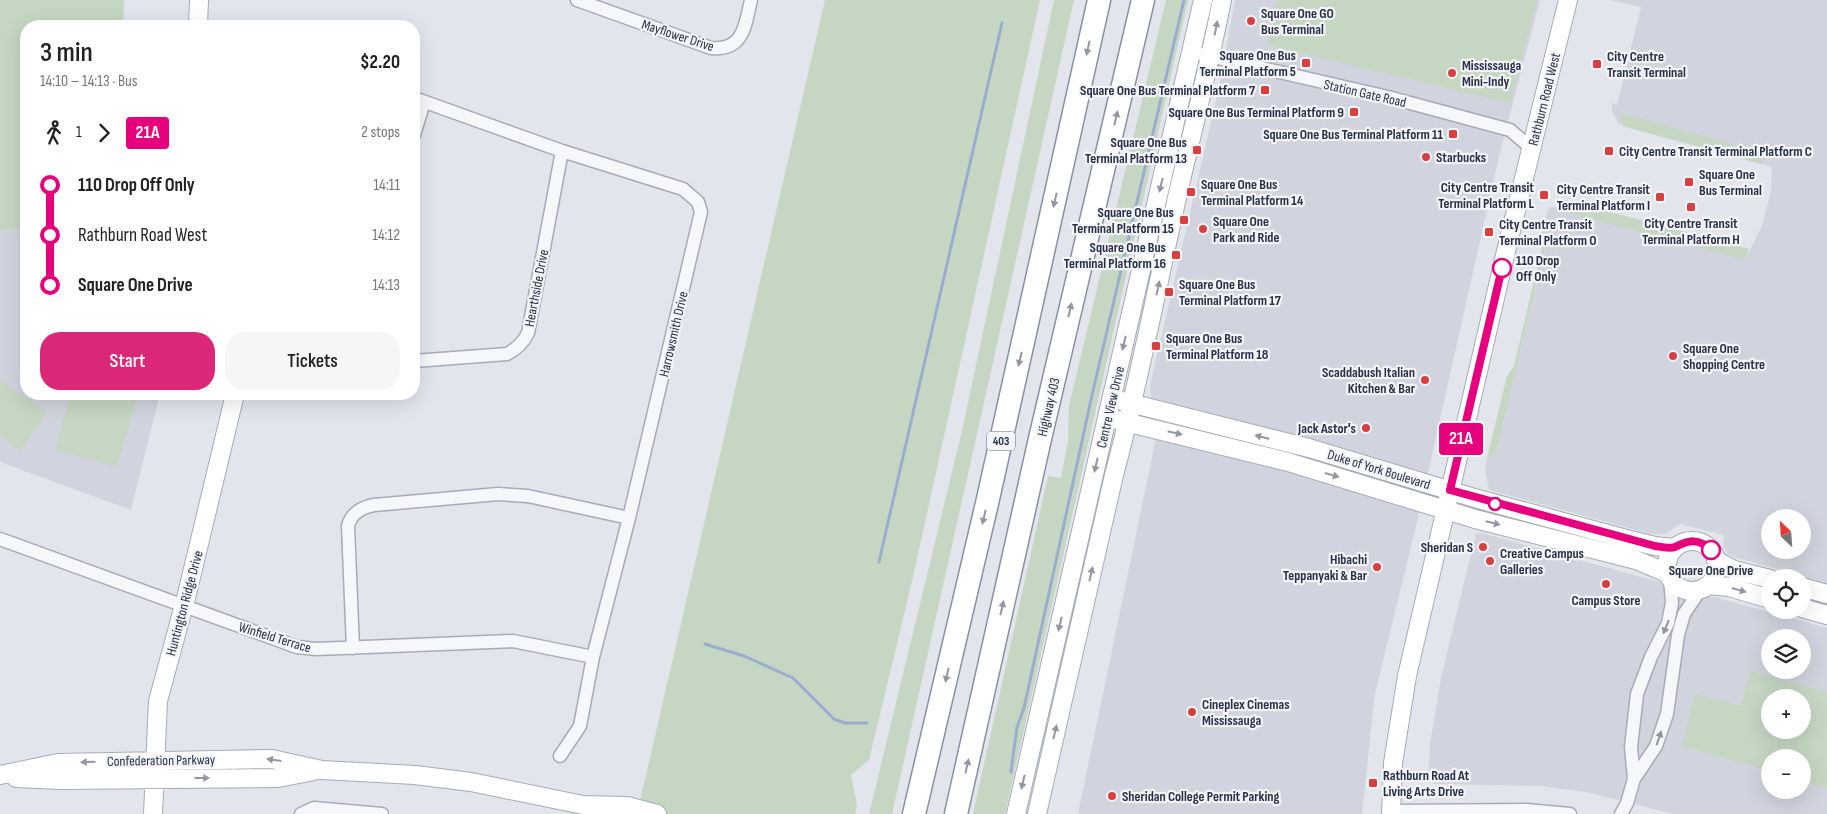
<!DOCTYPE html>
<meta charset="utf-8">
<style>
:root{--surface:#fff;--page:#f6f6f6;--text:#222;--muted:#767676;--accent:#db2777}
body{margin:0;font-family:"Sofia Sans Condensed",sans-serif;background:var(--page);color:var(--text);height:100vh;display:flex;flex-direction:column;font-size:19px;white-space:nowrap}
*{box-sizing:border-box;margin:0}
p{font-size:16px;color:var(--muted)}
.icon{flex:none;width:28px;height:28px;fill:none;stroke:currentColor;stroke-width:2;stroke-linecap:round;stroke-linejoin:round}
.map{position:relative;flex:1;overflow:hidden}
.drawer{position:absolute;left:20px;top:20px;width:400px;height:380px;display:flex;flex-direction:column;background:var(--surface);border-radius:20px;box-shadow:0 5px 20px #0002}
.drawer>*{flex:none}
.badge{padding:0 10px;border-radius:4px;font-size:18px;line-height:32px}
.needle{width:32px;rotate:335deg}
.controls{position:absolute;left:1761px;top:509px;display:grid;gap:10px}
.controls a{display:grid;place-items:center;width:50px;height:50px;border-radius:50%;background:var(--surface);box-shadow:0 5px 20px #0002;font-size:25px}
.map>.badge{position:absolute;translate:-50% -50%;box-shadow:0 0 0 2px #fff}
.legs{display:flex;align-items:center;gap:8px;height:55px;padding:0 20px;font-size:16px}
.legs p{margin-inline-start:auto}
.overview{display:flex;align-items:center;justify-content:space-between;height:85px;padding:0 20px}
h1{font-size:28px;font-weight:600;line-height:38px}
.action{display:flex;gap:10px;margin-top:auto;padding:10px 20px}
.action a{flex:1;height:58px;border-radius:20px;background:var(--accent);color:#fff;font-size:20px;font-weight:600;line-height:58px;text-align:center}
.action a+a{background:var(--page);color:var(--text)}
ul{padding:0 20px;list-style:none}
li{display:flex;align-items:center;gap:18px;height:50px;font-size:19px}
li i{display:grid;place-items:center;width:8px;height:100%;margin:0 6px;background:currentColor}
li i::after{content:'';width:12px;height:12px;margin:-6px;border:4px solid;border-radius:50%;background:var(--surface)}
li p{margin-inline-start:auto}
li:first-child i{background:linear-gradient(#0000 50%,currentColor 0)}
li:last-child i{background:linear-gradient(currentColor 50%,#0000 0)}
.map>svg:first-child{display:block}
</style>
<div class="map">
<svg width="1827" height="814" viewBox="0 0 1827 814">
<rect width="100%" height="100%" fill="#e3e5ec"/>
<path fill="#d1d4de" fill-rule="evenodd" d="M1235,0H1540L1499,156L1415,531L1375,693L1362,814H1078L1155,443L1150,385L1218,92Z
M1609,0H1827V583L1734,557L1727,553L1723,545L1724,535L1680,524L1665,534H1651L1489,490L1485,470L1487,458L1496,452L1545,248L1538,246L1548,209L1551,207L1557,208L1745,260L1762,226L1771,191L1772,167L1623,126L1618,123L1612,111V103L1617,105L1641,7ZM1770,518H1802V550H1770Z
M26,228V394H160L131,510L0,462V231Z
M1481,533L1663,583L1685,595L1714,597L1827,628V814H1674L1585,792L1540,786L1435,784L1428,779L1430,744L1441,677L1476,534ZM1770,638H1802V670H1770ZM1770,698H1802V730H1770ZM1770,758H1802V790H1770Z"/>
<path fill="#c5d7c3" fill-rule="evenodd" d="M0,0H124L123,26H26V228L0,231Z
M825,0H1040L913,577L869,760L851,775L857,805L855,814H662L640,801Z
M1054,0H1074L892,814H869L961,435Z
M1166,0H1188L1005,814H973L1048,476L1061,478L1068,442L1069,406Z
M1277,0H1537L1510,103L1267,45Z
M1621,113L1761,152L1762,164L1623,126Z
M1562,199L1749,249L1745,260L1557,210Z
M1542,247H1545L1496,453L1487,458L1507,376L1514,366Z
M0,380L47,413L20,451L0,436Z
M71,394H138L117,467L55,450Z
M1750,671L1827,692V788L1803,781L1802,758H1770V771L1682,746L1695,694L1741,706ZM1770,698H1802V730H1770Z"/>
<g fill="none" stroke-linecap="round" stroke-linejoin="round">
<path stroke="#9badcf" stroke-width="3" d="M879,562L1002,23
M705,644L744,656L793,678L834,719L845,723H867
M1011,772L1017,727L1024,708L1092,395L1184,0"/>
<defs>
<path id="street" d="M577,0L711,48C744,51 745,25 751,0
M1192,52L1388,97L1510,130L1531,148
M414,98L562,151L683,189L698,202L701,212L629,518L593,657L580,726L560,756
M414,135L424,102
M414,361L507,354C517,349 523,343 528,333L562,151
M0,539L297,647L316,649L513,641L593,657
M353,648L348,526C351,513 363,507 374,505L498,494L528,496L629,518
M1634,779L1656,746L1667,714L1678,635L1684,614L1700,590
M1391,811L1527,810L1570,814
M301,814L314,808L382,814
M1621,814L1627,803L1634,779L1631,747L1637,694L1651,657L1668,623L1672,603L1670,579"/>
<path id="secondary" d="M198,26L199,0
M1122,401L1309,448L1478,499L1630,540L1655,546L1674,548
M1117,420L1288,462L1475,519L1636,560L1667,573
M1667 566a25 25 0 1 1 50 0a25 25 0 1 1-50 0Z
M1716,560L1734,570L1770,579
M1708,585L1729,587L1770,599
M1802,587L1827,594
M1802,608L1827,615
M0,775L58,763L272,759L322,770L415,775L471,782L583,805L627,806L657,814
M16,778L61,780L278,778L314,771
M153,814L158,701L187,594L235,394
M1016,814L1203,0
M1037,814L1114,475C1139,382 1157,287 1178,193C1193,129 1209,65 1222,0
M1391,814L1393,763L1407,676L1506,251L1568,0"/>
<path id="highway" d="M914,814L988,499L1099,0
M956,814L1039,443L1143,0"/>
</defs>
<use href="#street" stroke="#a7abb7" stroke-width="15"/>
<use href="#secondary" stroke="#a7abb7" stroke-width="20"/>
<use href="#highway" stroke="#8990a4" stroke-width="25"/>
<use href="#street" stroke="#f6f7fa" stroke-width="12"/>
<use href="#secondary" stroke="#fff" stroke-width="18"/>
<use href="#highway" stroke="#fff" stroke-width="22"/>
</g>
<defs><path id="oneway-solid" d="M-6-.8H1V-3.2L6.5 0L1 3.2V.8H-6Z" transform="scale(1.25)"/></defs>
<g fill="#9497a2">
<use href="#oneway-solid" transform="translate(1216 28) rotate(-79)"/>
<use href="#oneway-solid" transform="translate(1088 48) rotate(102)"/>
<use href="#oneway-solid" transform="translate(1116 118) rotate(-77)"/>
<use href="#oneway-solid" transform="translate(1161 185) rotate(103)"/>
<use href="#oneway-solid" transform="translate(1055 200) rotate(103)"/>
<use href="#oneway-solid" transform="translate(1158 288) rotate(-78)"/>
<use href="#oneway-solid" transform="translate(1070 310) rotate(-77)"/>
<use href="#oneway-solid" transform="translate(1124 343) rotate(103)"/>
<use href="#oneway-solid" transform="translate(1020 359) rotate(103)"/>
<use href="#oneway-solid" transform="translate(1175 433) rotate(13)"/>
<use href="#oneway-solid" transform="translate(1262 437) rotate(-166)"/>
<use href="#oneway-solid" transform="translate(1096 465) rotate(103)"/>
<use href="#oneway-solid" transform="translate(1332 475) rotate(16)"/>
<use href="#oneway-solid" transform="translate(984 517) rotate(103)"/>
<use href="#oneway-solid" transform="translate(1493 523) rotate(14)"/>
<use href="#oneway-solid" transform="translate(1091 574) rotate(-77)"/>
<use href="#oneway-solid" transform="translate(1739 590) rotate(16)"/>
<use href="#oneway-solid" transform="translate(1002 608) rotate(-77)"/>
<use href="#oneway-solid" transform="translate(1060 624) rotate(103)"/>
<use href="#oneway-solid" transform="translate(947 675) rotate(103)"/>
<use href="#oneway-solid" transform="translate(1055 732) rotate(-77)"/>
<use href="#oneway-solid" transform="translate(274 760) rotate(-172)"/>
<use href="#oneway-solid" transform="translate(88 762) rotate(178)"/>
<use href="#oneway-solid" transform="translate(967 766) rotate(-77)"/>
<use href="#oneway-solid" transform="translate(202 778)"/>
<use href="#oneway-solid" transform="translate(1023 782) rotate(103)"/>
</g>
<g fill="#9093a0">
<use href="#oneway-solid" transform="translate(1666 627) rotate(112)"/>
<use href="#oneway-solid" transform="translate(1659 738) rotate(-71)"/>
</g>
<g fill="none" stroke-linecap="round" stroke-linejoin="round">
<defs>
<path id="line-1" d="M1502,268L1450,490L1655,546C1661,547 1670,549 1675,547C1689,540 1699,538 1711,550"/>
</defs>
<use href="#line-1" stroke="#fff" stroke-width="11"/>
<use href="#line-1" stroke="#e6007e" stroke-width="8"/>
</g>
<g fill="#da3f40" stroke="#f3f5f9" stroke-width="2">
<circle cx="1251" cy="21" r="5"/>
<rect x="1301" y="58" width="10" height="10" rx="2.5"/>
<rect x="1592" y="59" width="10" height="10" rx="2.5"/>
<circle cx="1452" cy="73" r="5"/>
<rect x="1260" y="85" width="10" height="10" rx="2.5"/>
<rect x="1349" y="107" width="10" height="10" rx="2.5"/>
<rect x="1448" y="129" width="10" height="10" rx="2.5"/>
<rect x="1192" y="145" width="10" height="10" rx="2.5"/>
<rect x="1604" y="146" width="10" height="10" rx="2.5"/>
<circle cx="1426" cy="157" r="5"/>
<rect x="1684" y="177" width="10" height="10" rx="2.5"/>
<rect x="1186" y="187" width="10" height="10" rx="2.5"/>
<rect x="1539" y="190" width="10" height="10" rx="2.5"/>
<rect x="1655" y="192" width="10" height="10" rx="2.5"/>
<rect x="1686" y="202" width="10" height="10" rx="2.5"/>
<rect x="1179" y="215" width="10" height="10" rx="2.5"/>
<circle cx="1203" cy="229" r="5"/>
<rect x="1484" y="227" width="10" height="10" rx="2.5"/>
<rect x="1171" y="250" width="10" height="10" rx="2.5"/>
<rect x="1164" y="287" width="10" height="10" rx="2.5"/>
<rect x="1151" y="341" width="10" height="10" rx="2.5"/>
<circle cx="1673" cy="356" r="5"/>
<circle cx="1425" cy="380" r="5"/>
<circle cx="1366" cy="428" r="5"/>
<circle cx="1483" cy="547" r="5"/>
<circle cx="1490" cy="561" r="5"/>
<circle cx="1377" cy="567" r="5"/>
<circle cx="1606" cy="584" r="5"/>
<circle cx="1192" cy="712" r="5"/>
<rect x="1368" y="778" width="10" height="10" rx="2.5"/>
<circle cx="1112" cy="796" r="5"/>
</g>
<g fill="#fff" stroke="#e6007e" stroke-width="2.5">
<circle cx="1502" cy="268" r="9"/>
<circle cx="1495" cy="504" r="6"/>
<circle cx="1711" cy="550" r="9"/>
</g>
<g text-anchor="middle" stroke-width="4.5" stroke-linejoin="round" paint-order="stroke">
<rect fill="#f3f5f9" stroke="#666a7c" stroke-width="1" x="987" y="431.5" width="28" height="19" rx="4"/>
<g font-size="12" font-weight="bold" fill="#292f46">
<text x="1001" y="445">403</text>
</g>
<g font-size="14" font-weight="bold" fill="#292f46" stroke="#f3f5f9" text-anchor="start">
<text x="1261" y="18">Square One GO<tspan x="1261" dy="16">Bus Terminal</tspan></text>
<text x="1296" y="60" text-anchor="end">Square One Bus<tspan x="1296" dy="16">Terminal Platform 5</tspan></text>
<text x="1607" y="61">City Centre<tspan x="1607" dy="16">Transit Terminal</tspan></text>
<text x="1462" y="70">Mississauga<tspan x="1462" dy="16">Mini-Indy</tspan></text>
<text x="1255" y="95" text-anchor="end">Square One Bus Terminal Platform 7</text>
<text x="1344" y="117" text-anchor="end">Square One Bus Terminal Platform 9</text>
<text x="1443" y="139" text-anchor="end">Square One Bus Terminal Platform 11</text>
<text x="1187" y="147" text-anchor="end">Square One Bus<tspan x="1187" dy="16">Terminal Platform 13</tspan></text>
<text x="1619" y="156">City Centre Transit Terminal Platform C</text>
<text x="1436" y="162">Starbucks</text>
<text x="1699" y="179">Square One<tspan x="1699" dy="16">Bus Terminal</tspan></text>
<text x="1201" y="189">Square One Bus<tspan x="1201" dy="16">Terminal Platform 14</tspan></text>
<text x="1534" y="192" text-anchor="end">City Centre Transit<tspan x="1534" dy="16">Terminal Platform L</tspan></text>
<text x="1650" y="194" text-anchor="end">City Centre Transit<tspan x="1650" dy="16">Terminal Platform I</tspan></text>
<text x="1174" y="217" text-anchor="end">Square One Bus<tspan x="1174" dy="16">Terminal Platform 15</tspan></text>
<text x="1213" y="226">Square One<tspan x="1213" dy="16">Park and Ride</tspan></text>
<text x="1691" y="228" text-anchor="middle">City Centre Transit<tspan x="1691" dy="16">Terminal Platform H</tspan></text>
<text x="1499" y="229">City Centre Transit<tspan x="1499" dy="16">Terminal Platform O</tspan></text>
<text x="1166" y="252" text-anchor="end">Square One Bus<tspan x="1166" dy="16">Terminal Platform 16</tspan></text>
<text x="1179" y="289">Square One Bus<tspan x="1179" dy="16">Terminal Platform 17</tspan></text>
<text x="1166" y="343">Square One Bus<tspan x="1166" dy="16">Terminal Platform 18</tspan></text>
<text x="1683" y="353">Square One<tspan x="1683" dy="16">Shopping Centre</tspan></text>
<text x="1415" y="377" text-anchor="end">Scaddabush Italian<tspan x="1415" dy="16">Kitchen &amp; Bar</tspan></text>
<text x="1356" y="433" text-anchor="end">Jack Astor's</text>
<text x="1473" y="552" text-anchor="end">Sheridan S</text>
<text x="1500" y="558">Creative Campus<tspan x="1500" dy="16">Galleries</tspan></text>
<text x="1367" y="564" text-anchor="end">Hibachi<tspan x="1367" dy="16">Teppanyaki &amp; Bar</tspan></text>
<text x="1606" y="605" text-anchor="middle">Campus Store</text>
<text x="1202" y="709">Cineplex Cinemas<tspan x="1202" dy="16">Mississauga</tspan></text>
<text x="1383" y="780">Rathburn Road At<tspan x="1383" dy="16">Living Arts Drive</tspan></text>
<text x="1122" y="801">Sheridan College Permit Parking</text>
</g>
<g font-size="14" fill="#292f46" stroke="#f3f5f9">
<text transform="translate(678 35) rotate(18)" y="5">Mayflower Drive</text>
<text transform="translate(1365 93) rotate(13)" y="5">Station Gate Road</text>
<text transform="translate(1544 99) rotate(-76)" y="5">Rathburn Road West</text>
<text transform="translate(536 288) rotate(-79)" y="5">Hearthside Drive</text>
<text transform="translate(673 334) rotate(-77)" y="5">Harrowsmith Drive</text>
<text transform="translate(1048 407) rotate(-77)" y="5">Highway 403</text>
<text transform="translate(1110 407) rotate(-77)" y="5">Centre View Drive</text>
<text transform="translate(1379 469) rotate(17)" y="5">Duke of York Boulevard</text>
<text transform="translate(184 603) rotate(-75)" y="5">Huntington Ridge Drive</text>
<text transform="translate(275 637) rotate(17)" y="5">Winfield Terrace</text>
<text transform="translate(161 760) rotate(-1)" y="5">Confederation Parkway</text>
</g>
<g font-size="14" font-weight="bold" fill="#292f46" stroke="#f3f5f9" text-anchor="start">
<text x="1516" y="265">110 Drop<tspan x="1516" dy="16">Off Only</tspan></text>
<text x="1711" y="575" text-anchor="middle">Square One Drive</text>
</g>
</g>
</svg>
<div class="controls">
<a><svg class="needle" viewBox="-14 -14 28 28"><path d="M0-13l5 13h-10z" fill="#e53935"/><path d="M0 13l5-13h-10z" fill="#767676"/></svg></a>
<a><svg class="icon" aria-label="locate" viewBox="0 0 24 24"><circle cx="12" cy="12" r="6"/><path d="M12 2v4M12 18v4M2 12h4M18 12h4"/></svg></a>
<a><svg class="icon" aria-label="layers" viewBox="0 0 24 24"><path d="M12 4l9 5-9 5-9-5zM3 14l9 5 9-5"/></svg></a>
<a>+</a>
<a>−</a>
</div>
<b class="badge" style="left:1461px;top:439px;background:#e6007e;color:#fff">21A</b>
<section class="drawer">
<div class="overview"><div><h1>3 min</h1><p>14:10 – 14:13 · Bus</p></div><b>$2.20</b></div>
<div class="legs"><svg class="icon" aria-label="walk" viewBox="0 0 24 24"><circle cx="13" cy="4" r="2"/><path d="M13 8l-2 6 4 7M11 14l-3 7M7 12l3-4h3l4 4"/></svg>1<svg class="icon" aria-label="forward" viewBox="0 0 24 24"><path d="M9 5l7 7-7 7"/></svg><b class="badge" style="background:#e6007e;color:#fff">21A</b><p>2 stops</p></div>
<ul>
<li><i style="color:#e6007e"></i><b>110 Drop Off Only</b><p>14:11</p></li>
<li><i style="color:#e6007e"></i><span>Rathburn Road West</span><p>14:12</p></li>
<li><i style="color:#e6007e"></i><b>Square One Drive</b><p>14:13</p></li>
</ul>
<div class="action"><a>Start</a><a>Tickets</a></div>
</section>
</div>
